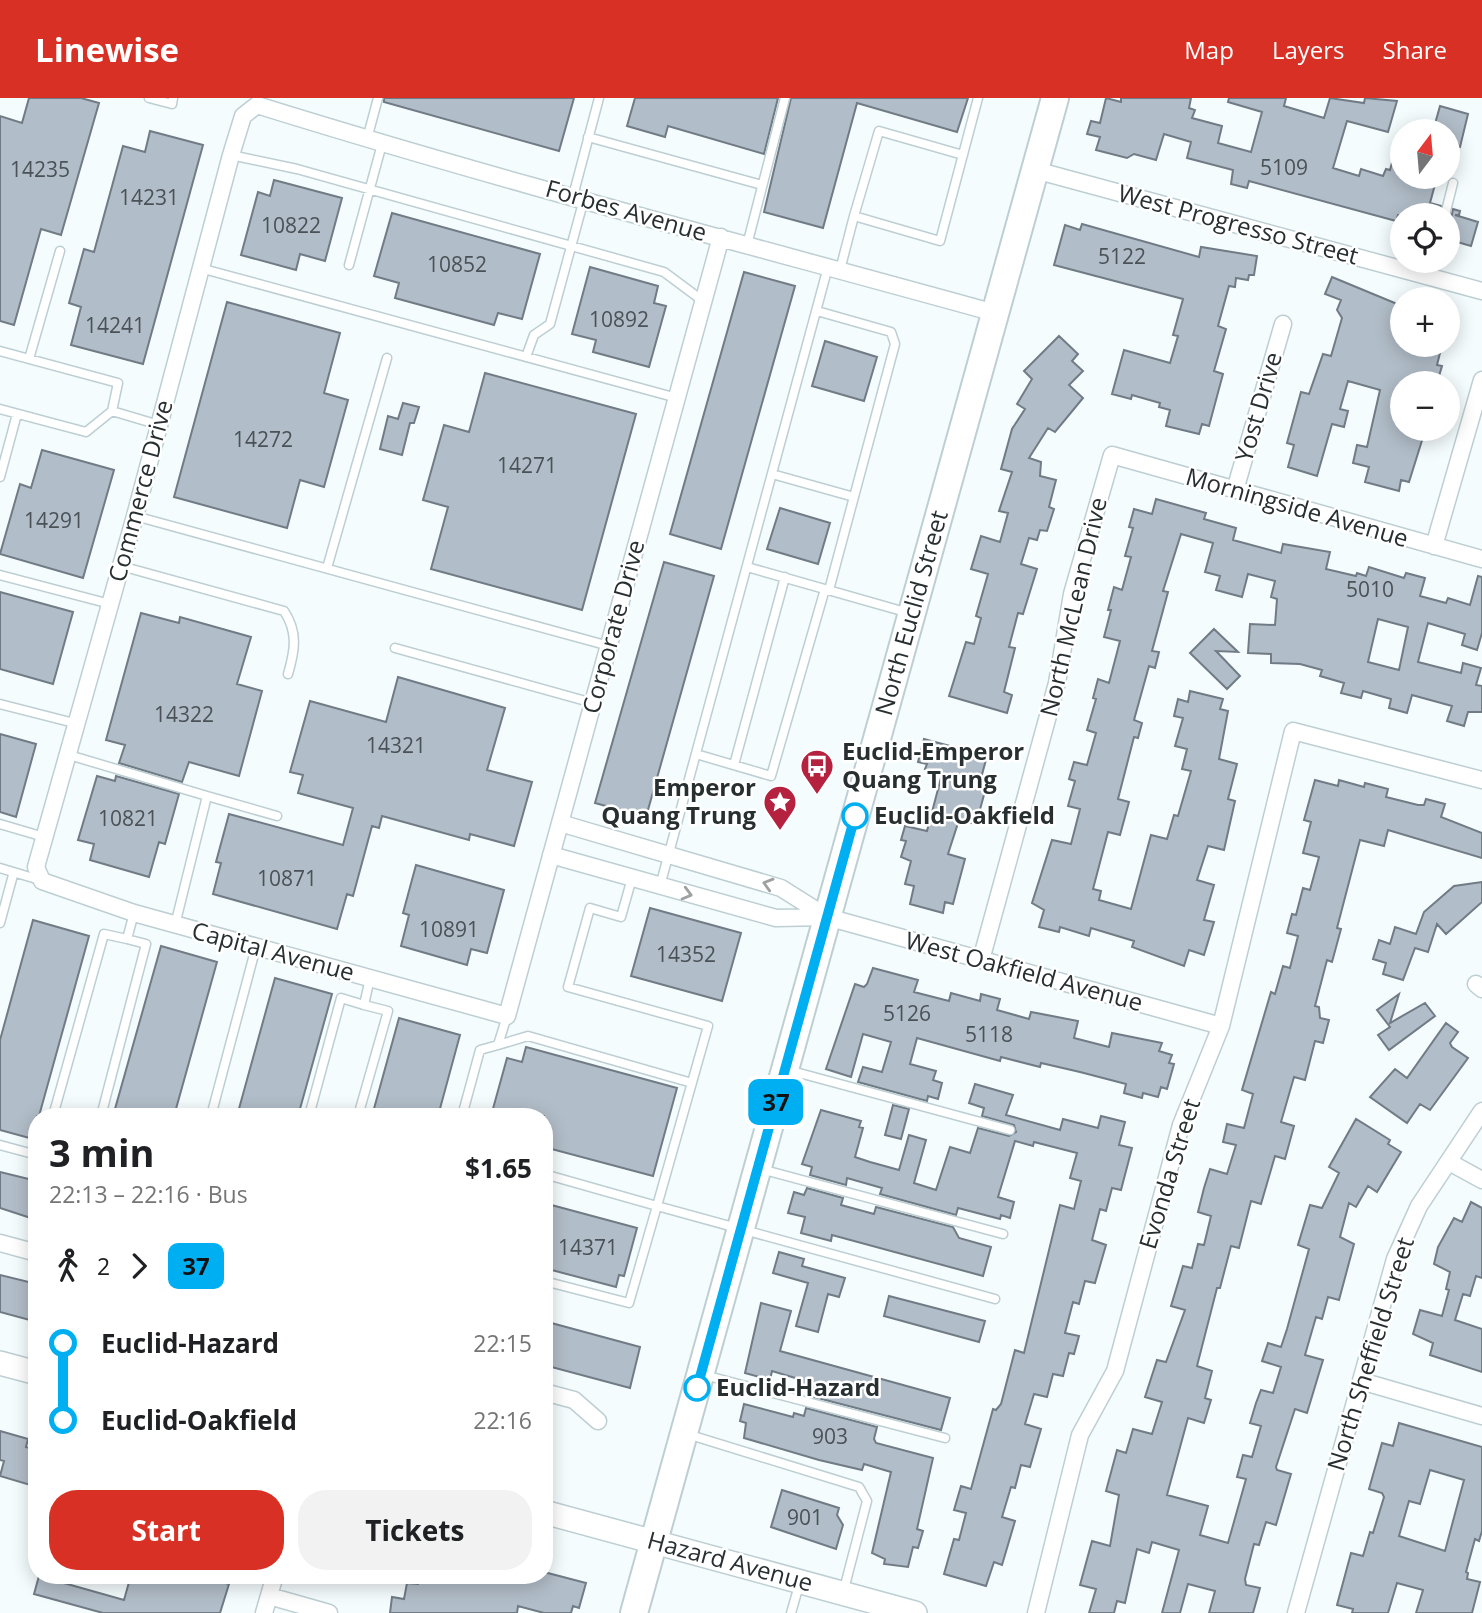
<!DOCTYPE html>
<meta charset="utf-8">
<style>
:root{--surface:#fff;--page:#f2f2f2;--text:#202124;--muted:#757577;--accent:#d93025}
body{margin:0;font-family:"Open Sans",sans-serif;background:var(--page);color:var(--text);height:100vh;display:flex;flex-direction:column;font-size:26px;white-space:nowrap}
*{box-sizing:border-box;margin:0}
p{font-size:23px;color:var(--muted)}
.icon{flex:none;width:38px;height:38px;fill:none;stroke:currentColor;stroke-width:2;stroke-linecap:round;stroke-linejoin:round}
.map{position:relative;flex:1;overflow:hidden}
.details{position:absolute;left:28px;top:1010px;width:525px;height:476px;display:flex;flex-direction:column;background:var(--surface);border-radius:28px;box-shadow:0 4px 18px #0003}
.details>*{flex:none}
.badge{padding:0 14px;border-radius:10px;font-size:24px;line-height:46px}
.needle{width:46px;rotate:16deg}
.controls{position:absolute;left:1390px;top:21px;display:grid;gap:14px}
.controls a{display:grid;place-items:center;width:70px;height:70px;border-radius:50%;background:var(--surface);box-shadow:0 4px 18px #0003;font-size:35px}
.map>.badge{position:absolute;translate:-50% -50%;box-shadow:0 0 0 4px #fff}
.legs{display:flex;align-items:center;gap:10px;height:77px;padding:0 21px;font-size:23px}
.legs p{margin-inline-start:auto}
.head{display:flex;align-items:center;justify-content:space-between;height:119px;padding:0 21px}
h1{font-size:38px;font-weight:700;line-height:52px}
.cta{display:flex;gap:14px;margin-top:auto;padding:14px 21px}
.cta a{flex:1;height:80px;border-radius:28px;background:var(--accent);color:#fff;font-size:28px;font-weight:700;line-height:80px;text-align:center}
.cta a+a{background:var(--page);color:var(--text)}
ul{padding:0 21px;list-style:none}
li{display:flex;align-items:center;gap:24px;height:77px;font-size:26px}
li i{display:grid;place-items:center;width:10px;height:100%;margin:0 9px;background:currentColor}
li i::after{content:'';width:18px;height:18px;margin:-9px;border:5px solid;border-radius:50%;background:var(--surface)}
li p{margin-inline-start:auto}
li:first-child i{background:linear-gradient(#0000 50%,currentColor 0)}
li:last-child i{background:linear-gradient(currentColor 50%,#0000 0)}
header{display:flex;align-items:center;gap:42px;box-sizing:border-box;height:98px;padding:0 35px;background:var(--accent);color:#fff}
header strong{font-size:33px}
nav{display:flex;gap:38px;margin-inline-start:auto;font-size:24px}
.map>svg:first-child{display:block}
</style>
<header>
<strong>Linewise</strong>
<nav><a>Map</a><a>Layers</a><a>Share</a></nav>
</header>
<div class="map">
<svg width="1482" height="1515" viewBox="0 0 1482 1515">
<rect width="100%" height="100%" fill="#f5fcfe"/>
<path fill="#b1bdc8" stroke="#707b85" stroke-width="2" fill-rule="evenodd" d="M29,0H81L99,5L61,137L41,131L14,227L0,223V18L22,25Z
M384,0H574L559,53L384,4Z
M635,0H778L764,56L668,28L665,39L627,28Z
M791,0H968L957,34L857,5L823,130L764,114Z
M1106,0L1121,4V0H1191L1189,10L1195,12L1192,20L1222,28L1218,45L1251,54L1262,14L1228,4L1229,0H1286L1284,8L1324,20L1330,0L1364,5L1365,0L1397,3L1388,34L1347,23L1333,70L1359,78L1361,71L1383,78L1386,71L1390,72L1398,43L1402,44V79H1437L1430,105L1441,108L1439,117H1398L1396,123L1249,83L1247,90L1231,86L1233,72L1187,60L1191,44L1164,36L1156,62L1134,56L1127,60L1096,52L1100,39L1087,36L1091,23L1100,25Z
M1440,8L1468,16L1460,49L1447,46V33H1433Z
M150,33L203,47L143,266L71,247L81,209L69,205L84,151L94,154L123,48L145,54Z
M274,82L342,100L325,163L300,156L296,172L241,157L258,94L270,98Z
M1453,111L1460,113L1459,117H1455L1478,124L1471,148L1447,141Z
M392,115L540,156L522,221L498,215L494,227L395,200L399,185L374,178Z
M1082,126L1199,159L1201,149L1257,158L1254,177H1249L1248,182L1236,180L1235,189L1229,188L1218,228L1226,231L1214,273L1223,276L1209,328L1202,326L1199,336L1166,328L1170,312L1159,309L1160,305L1132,297L1131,301L1112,296L1124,252L1170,265L1178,238L1173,237L1183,201L1054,167L1065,127L1080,132Z
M590,169L658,188L654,205L666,208L649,269L593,254L596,242L572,236Z
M744,174L795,188L721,451L670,436Z
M1332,179L1402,208V247H1442L1437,267L1442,268L1437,285H1402V331H1415L1424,336L1409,384L1401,382L1399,393L1365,384L1369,369L1353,365L1357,347L1367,349L1380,292L1348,283L1340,311L1348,313L1344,329L1332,326L1317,378L1288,369L1294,347L1287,345L1301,294L1309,296L1323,256L1331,258L1342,220L1337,212L1341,202L1325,196Z
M227,204L340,235L324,295L348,302L324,389L300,382L287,430L174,399Z
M1059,238L1078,256L1072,263L1083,273L1069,287L1083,300L1055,334L1048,330L1029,360L1041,364L1040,378L1056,382L1049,409L1054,411L1047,433L1040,432L1037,442L1029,440L1021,466L1037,471L1023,516L1018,515L1009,549L1015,550L1004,594L1012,597L1007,615L949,598L966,544L974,546L981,520L976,518L988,476L971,471L981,438L1000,444L1008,415L999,413L1012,374L1001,371L1012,331L1025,311L1017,306L1032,281L1024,273Z
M825,243L877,259L864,303L812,288Z
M485,275L636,316L582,512L431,471L448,409L423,402L444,327L469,334Z
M403,305L419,309L414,325H410L402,357L380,351L388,318L398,321Z
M42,352L114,372L83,480L0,456L20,386L31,390Z
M1156,401L1206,415L1204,421L1236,430L1233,442L1281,455L1283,446L1330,454L1326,471L1356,478L1357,475L1366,478L1369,469L1404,480L1406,475L1425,480L1420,498L1446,505L1448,500L1470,507L1478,478L1482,479V535L1477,552L1462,547L1465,536L1428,525L1418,564L1461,575L1463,565L1481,570L1476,587L1482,588V614H1468L1464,628L1447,623L1452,608L1412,597L1407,615L1389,610L1391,601L1363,593L1361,600L1341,595L1344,585L1320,578L1322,572L1300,566L1271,565V556L1248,555L1250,526L1275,527L1277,501L1271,499L1275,483L1248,476L1242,499L1216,492L1220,478L1205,474L1213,445L1181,436L1163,493L1168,494L1152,553L1159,554L1155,570L1149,568L1134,622L1142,625L1138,640L1134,639L1118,701L1129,704L1120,737L1108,734L1093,791L1101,793L1099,802L1131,811L1151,737L1167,741L1174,717L1178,718L1191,673L1182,671L1187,651L1175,648L1183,620L1174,618L1178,601L1188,604L1190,593L1223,601L1220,611L1228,613L1219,661L1237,666L1228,701L1235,703L1224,752L1208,748L1197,782L1214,787L1204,822L1214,824L1204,857L1189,852L1184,868L1132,849L1134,843L1091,830L1089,838L1060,829L1059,834L1039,829L1044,812L1032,805L1052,742L1071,746L1080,711L1068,708L1075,683L1069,681L1074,664L1087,667L1096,635L1087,632L1096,601L1093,600L1098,581L1109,585L1120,543L1104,539L1111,512H1108L1114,489L1122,492L1131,459L1125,458L1133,430L1129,429L1134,411L1152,416ZM1378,521L1408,529L1399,572L1368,564Z
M780,410L830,425L818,466L767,451Z
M664,464L714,478L646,719L595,705Z
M0,494L73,514L53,586L0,571Z
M141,515L179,525L180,519L251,539L237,586L262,593L239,678L189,664L182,684L119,665L125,647L106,642Z
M1214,531L1238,554L1216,553L1240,578L1227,591L1190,555Z
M398,579L505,610L487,672L532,684L514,748L470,736L469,742L382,718L379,730L372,728L353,798L347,796L337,831L213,796L221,765L216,764L229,716L343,747L353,710L298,695L303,677L290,674L310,603L386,624Z
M0,636L36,646L16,719L0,714Z
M924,641L987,658L980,684L987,686L976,726L959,722L948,756L965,761L953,806L945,804L943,815L910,806L914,788L905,786L911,763L901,759L906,743L901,742L905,728L927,733L942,676L925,671L927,666L918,664Z
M97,678L115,683L116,678L179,696L165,746L159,744L149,779L90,762L94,746L78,742Z
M1315,682L1338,688L1339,682L1364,689L1365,685L1388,691L1386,699L1418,707H1424L1426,701L1445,706L1441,719L1482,735V760L1388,732L1384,748L1360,742L1337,830L1341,831L1332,864L1327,862L1315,908L1319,909L1320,920L1329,922L1323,945L1315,943L1305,982L1294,979L1281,1024L1294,1028L1285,1061L1275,1058L1261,1106L1251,1103L1239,1150L1231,1148L1220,1190H1217L1197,1268L1212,1273L1205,1300L1211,1302L1204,1325L1188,1320L1167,1397L1208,1408L1200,1437L1228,1445L1246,1381L1237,1379L1243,1357L1252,1359L1261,1328L1250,1325L1256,1305L1261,1292L1273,1295L1281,1269L1262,1263L1268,1245L1281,1249L1287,1231L1309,1151L1298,1147L1310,1107L1322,1110L1339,1075L1329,1069L1356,1021L1390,1042L1388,1046L1401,1054L1377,1094L1368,1088L1356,1109L1349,1105L1340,1139L1354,1146L1339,1202L1328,1199L1322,1221L1316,1219L1305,1257L1323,1262L1307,1315L1295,1311L1276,1369L1277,1372L1291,1376L1276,1427L1266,1424L1259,1447L1254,1446L1245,1481L1246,1487L1260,1490L1253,1515H1209L1215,1493L1188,1486L1180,1515H1162L1179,1452L1152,1444L1149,1455L1137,1451L1125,1505L1117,1503L1114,1515H1089L1096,1491L1080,1487L1092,1443L1110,1448L1119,1397L1106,1393L1117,1352L1126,1355L1133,1331L1152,1336L1162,1304L1145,1299L1157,1262L1166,1264L1185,1212L1171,1208L1183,1168L1192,1170L1198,1146L1204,1147L1211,1118L1198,1114L1204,1090L1210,1071L1227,1076L1236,1047L1223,1044L1227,1026L1244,1030L1253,996L1242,992L1271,894L1275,896L1283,868L1290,870L1298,838L1287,835L1292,816L1296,817L1303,790L1310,792L1319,759L1303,755L1311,724L1304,722Z
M416,767L504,792L487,855L471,851L467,867L401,848L409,817L403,815Z
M1482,784V804L1446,836L1437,826L1428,854L1415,850L1403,882L1383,876L1386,865L1373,861L1379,842L1390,846L1395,829L1416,836L1424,814L1454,788Z
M650,810L741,835L722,903L631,878Z
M33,822L89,838L39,1018H37L33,1041L0,1032V942Z
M161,848L217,864L174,1018H113Z
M873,870L918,882L914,894L949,903L951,895L980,903L981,896L1000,901L997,912L1029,921L1031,914L1078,923L1074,940L1109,949L1112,935L1162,945L1159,953L1172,957L1169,965L1174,966L1167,991L1161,989L1158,999L1143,995L1142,1000L1124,995L1126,986L1080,974L1041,965L1040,969L1001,959L1000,963L917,940L910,966L936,973L933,982L942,985L938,1001L928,998L927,1003L858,984L863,969L882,974L891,944L863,936L851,979L826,971L855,886L864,889L867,886Z
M275,880L332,896L298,1018H237Z
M1399,896L1390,925L1425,905L1435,918L1389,952L1378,937L1390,929L1377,912Z
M399,920L460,937L438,1018H372Z
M1446,925L1458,934L1450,945L1452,949L1468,960L1430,1012L1420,1006L1407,1025L1370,999L1395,971L1407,980Z
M526,949L677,990L653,1078L544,1049V1018H491L507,960L522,964Z
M975,986L1013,997L1006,1017L1060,1032L1063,1021L1098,1030L1101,1018L1125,1024L1119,1047L1132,1050L1121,1092L1112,1090L1106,1113L1100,1111L1092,1142L1106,1147L1095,1185L1085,1183L1079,1206L1073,1204L1065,1235L1079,1238L1074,1256L1069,1255L1063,1278L1053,1276L1047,1299L1034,1296L1025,1326L1041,1331L1030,1369L1021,1367L1015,1390L1011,1389L1002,1419L1015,1423L1002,1467L994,1464L986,1488L944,1476L954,1441L959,1442L966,1415L954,1412L961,1388L971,1391L993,1311L996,1312L1001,1306L1015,1252L1024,1255L1060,1107L1074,1111L1081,1083L1070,1080L1077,1055L1034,1044L1033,1048L1015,1043L998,1099L1014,1104L1010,1120L1001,1117L1000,1121L958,1110L956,1117L880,1096L882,1090L847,1080L846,1087L810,1077L812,1069L802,1066L821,1012L861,1023L859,1029L863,1030L855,1059L870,1064L899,1072L909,1037L926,1042L914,1085L936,1092L950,1049L970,1055L978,1030L1009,1038L1016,1034L1014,1027L982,1018L984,1010L969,1005Z
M893,1007L909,1011L901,1041L885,1037Z
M0,1074L37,1083V1122L0,1110Z
M807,1090L843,1100L841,1107L874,1116L876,1109L953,1129L959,1140L991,1149L983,1178L832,1137L831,1143L801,1135L805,1119L788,1115L794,1094L804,1097Z
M1471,1104L1482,1110V1180L1476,1178L1470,1198L1463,1196L1455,1222L1482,1231V1274L1430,1257L1433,1245L1413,1236L1420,1212L1442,1218L1449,1192L1446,1191L1450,1174L1434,1166L1438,1149L1454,1120L1462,1124Z
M544,1105L637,1130L624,1178L619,1177L616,1189L544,1170Z
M779,1154L804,1161L802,1168L845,1180L839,1199L828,1196L818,1234L796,1228L808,1185L773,1175Z
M0,1177L37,1186V1224L0,1214Z
M889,1198L985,1223L979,1244L884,1218Z
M761,1205L791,1213L780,1253L950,1300L941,1332L810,1298L811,1292L801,1289L802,1282L772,1273L770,1282L745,1275Z
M544,1223L640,1249L630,1290L544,1267Z
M744,1306L793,1319L794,1315L804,1318L806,1310L877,1329L874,1341L876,1345L933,1360L917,1431L923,1433L918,1450L913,1449L908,1469L884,1466L885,1461L872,1455L891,1374L864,1366L862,1372L819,1362L744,1340L746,1325L740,1323Z
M1399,1325L1482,1349V1433L1479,1443L1475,1441L1466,1474L1468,1475L1467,1481L1480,1484L1472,1515H1416L1423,1492L1397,1485L1388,1515H1352L1353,1511L1337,1507L1351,1455L1363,1458L1370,1434L1373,1435L1384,1399L1382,1395L1369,1391L1382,1345L1393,1348ZM1430,1372L1464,1382L1445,1453L1399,1438L1409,1403L1420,1406Z
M0,1333L28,1341L26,1349L37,1352V1389L0,1378L4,1363L0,1362Z
M782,1392L839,1410L837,1417L843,1427L836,1451L771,1429Z
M544,1474L586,1485L579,1510L573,1508L571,1515H544L518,1508L517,1515H390L392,1499L404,1501L407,1485L418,1486L420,1477H544Z
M131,1477H220L218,1483L229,1486L220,1515H103L34,1496L39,1478L124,1502Z"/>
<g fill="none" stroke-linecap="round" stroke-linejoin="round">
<defs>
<path id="lane" d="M149,0L172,6L173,0
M588,39L762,87
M367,41L378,0
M231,57L297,71L664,174L703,203
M573,98L599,0
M1445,117L1453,85
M854,118L879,33L963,57
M747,147L785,0
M349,167L382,46
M200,170L677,300
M840,172L854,118L940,143L978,0
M1432,179L1435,163
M817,213L891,234L895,246L829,492
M0,253L118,285L112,313L86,334L0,311
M526,259L534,237L550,226L584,101
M29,261L60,153
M112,313L159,327
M772,376L854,399
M0,379L17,316
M135,418L609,548
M121,468L284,513C298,534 295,552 288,576
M747,469L909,515
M327,470L387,260
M0,477L110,506
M395,550L593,605
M0,606L78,626
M696,656L771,678L825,491
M69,657L207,698
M734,667L785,479
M0,726L44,739
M0,770L40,782
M660,788L828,169
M0,825L13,777
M175,827L207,698L277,718
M507,918L498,947L528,938L692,985
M788,972L1010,1032
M53,1018L104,836L127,841L134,815
M101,1018L146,846L127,841
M211,1018L256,849
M309,1018L341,900L364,907L370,880
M358,1018L388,913L364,907
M462,1018L480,952L498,947
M0,1047L37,1057
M761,1071L1003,1136
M544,1076L657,1108L708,928L568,889L590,810L621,819L632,780
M544,1183L629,1205L657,1108L995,1201
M704,1277L945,1340
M687,1336L859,1389L867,1403L843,1495
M34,1452L37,1444
M791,1515L800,1484"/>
<path id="street" d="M1035,72L1482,193
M721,139L507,918L134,815L42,783L36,769L135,418L231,57L243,18L257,7C501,83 749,147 995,215
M1235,392L1283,226
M1434,448L1482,282
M560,725L781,790L827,819
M551,757L776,820L827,819L1221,928
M981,862L1057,585L1072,496L1112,357L1482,461
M1476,886L1482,891
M1449,1064L1482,1082
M0,1145L37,1155
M1361,1283L1482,1318
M544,1294L574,1302L598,1323
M269,1498L329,1515
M264,1515L275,1477
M1036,1515L1080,1337L1115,1273L1181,1027L1221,928L1293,633L1482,682
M1296,1515L1395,1161L1419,1108L1482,1013"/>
<path id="secondary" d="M0,1265L37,1275
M544,1414L915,1515"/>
<g id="primary">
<path id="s1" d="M634,1515L1055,0"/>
</g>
</defs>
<use href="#lane" stroke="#bdcfd3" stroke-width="11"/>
<use href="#street" stroke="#bdcfd3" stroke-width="19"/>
<use href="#secondary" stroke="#bdcfd3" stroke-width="26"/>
<use href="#primary" stroke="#bdcfd3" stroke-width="30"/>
<use href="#lane" stroke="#fff" stroke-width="8"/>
<use href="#street" stroke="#fff" stroke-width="16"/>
<use href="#secondary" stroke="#fff" stroke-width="23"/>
<use href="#primary" stroke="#fff" stroke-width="26"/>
</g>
<defs><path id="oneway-chevron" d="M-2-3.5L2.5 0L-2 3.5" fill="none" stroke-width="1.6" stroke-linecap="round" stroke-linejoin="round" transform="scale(1.75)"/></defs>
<g stroke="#9ea1a2">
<use href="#oneway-chevron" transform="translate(768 786) rotate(-164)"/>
<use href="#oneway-chevron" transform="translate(687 796) rotate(15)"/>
</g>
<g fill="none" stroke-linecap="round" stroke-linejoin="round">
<defs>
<path id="line-1" d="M697,1290L855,718"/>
</defs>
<use href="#line-1" stroke="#fff" stroke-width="16"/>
<use href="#line-1" stroke="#00aff2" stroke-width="10"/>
</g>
<defs>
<symbol id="bus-pin" viewBox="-11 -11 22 30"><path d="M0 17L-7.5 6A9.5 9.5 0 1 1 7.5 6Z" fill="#b52240" stroke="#fff"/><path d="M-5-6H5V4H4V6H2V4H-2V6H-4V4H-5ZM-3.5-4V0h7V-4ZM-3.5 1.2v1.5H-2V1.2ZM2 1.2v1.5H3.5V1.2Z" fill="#fff"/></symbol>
<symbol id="sight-pin" viewBox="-11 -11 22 30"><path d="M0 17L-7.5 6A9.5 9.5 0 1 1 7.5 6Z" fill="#b52240" stroke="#fff"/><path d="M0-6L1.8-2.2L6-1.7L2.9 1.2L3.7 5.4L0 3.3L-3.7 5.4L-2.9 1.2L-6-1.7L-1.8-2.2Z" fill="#fff"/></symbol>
</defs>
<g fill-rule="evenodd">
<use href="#bus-pin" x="798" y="649" width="38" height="52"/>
<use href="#sight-pin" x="761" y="685" width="38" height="52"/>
</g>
<g fill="#fff" stroke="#00aff2" stroke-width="3.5">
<circle cx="855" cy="718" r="12"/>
<circle cx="697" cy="1290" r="12"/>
</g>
<g text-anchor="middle" stroke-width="5" stroke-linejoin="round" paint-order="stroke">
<g font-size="21" fill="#4a5257">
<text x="1284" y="77">5109</text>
<text x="40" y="79">14235</text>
<text x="149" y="107">14231</text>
<text x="291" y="135">10822</text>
<text x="1122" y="166">5122</text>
<text x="457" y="174">10852</text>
<text x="619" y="229">10892</text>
<text x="115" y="235">14241</text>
<text x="263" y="349">14272</text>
<text x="527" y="375">14271</text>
<text x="54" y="430">14291</text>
<text x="1370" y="499">5010</text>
<text x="184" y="624">14322</text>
<text x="396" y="655">14321</text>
<text x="128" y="728">10821</text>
<text x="287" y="788">10871</text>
<text x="449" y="839">10891</text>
<text x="686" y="864">14352</text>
<text x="907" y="923">5126</text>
<text x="989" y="944">5118</text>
<text x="588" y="1157">14371</text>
<text x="830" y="1346">903</text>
<text x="805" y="1427">901</text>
</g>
<g font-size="24" fill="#282f31" stroke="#fff">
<text transform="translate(626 113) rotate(16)" y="8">Forbes Avenue</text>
<text transform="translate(1238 127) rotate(15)" y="8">West Progresso Street</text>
<text transform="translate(1259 309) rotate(-74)" y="8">Yost Drive</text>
<text transform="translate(141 393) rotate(-75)" y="8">Commerce Drive</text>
<text transform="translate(1297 410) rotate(16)" y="8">Morningside Avenue</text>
<text transform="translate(1074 509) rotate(-77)" y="8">North McLean Drive</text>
<text dy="8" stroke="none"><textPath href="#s1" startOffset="1038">North Euclid Street</textPath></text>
<text transform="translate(614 529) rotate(-75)" y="8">Corporate Drive</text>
<text transform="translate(273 854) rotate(15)" y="8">Capital Avenue</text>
<text transform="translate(1024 874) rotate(15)" y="8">West Oakfield Avenue</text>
<text transform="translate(1170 1076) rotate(-73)" y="8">Evonda Street</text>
<text transform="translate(1371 1256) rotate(-73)" y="8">North Sheffield Street</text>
<text transform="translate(730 1464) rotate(15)" y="8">Hazard Avenue</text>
</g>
<g font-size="24" font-weight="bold" fill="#282f31" stroke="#fff" text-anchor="start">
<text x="842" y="662">Euclid-Emperor<tspan x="842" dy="28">Quang Trung</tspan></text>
<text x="756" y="698" text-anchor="end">Emperor<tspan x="756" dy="28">Quang Trung</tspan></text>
</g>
<g font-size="24" font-weight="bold" fill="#282f31" stroke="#fff" text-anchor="start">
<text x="874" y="726">Euclid-Oakfield</text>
<text x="716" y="1298">Euclid-Hazard</text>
</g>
</g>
</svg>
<div class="controls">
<a><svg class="needle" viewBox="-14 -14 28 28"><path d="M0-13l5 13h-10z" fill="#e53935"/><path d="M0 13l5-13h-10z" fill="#757577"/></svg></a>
<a><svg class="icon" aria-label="locate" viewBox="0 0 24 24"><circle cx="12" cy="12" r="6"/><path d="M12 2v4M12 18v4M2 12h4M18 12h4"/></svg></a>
<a>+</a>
<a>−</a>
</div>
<b class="badge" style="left:776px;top:1004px;background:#00aff2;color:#111">37</b>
<section class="details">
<div class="head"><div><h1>3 min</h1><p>22:13 – 22:16 · Bus</p></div><b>$1.65</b></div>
<div class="legs"><svg class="icon" aria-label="walk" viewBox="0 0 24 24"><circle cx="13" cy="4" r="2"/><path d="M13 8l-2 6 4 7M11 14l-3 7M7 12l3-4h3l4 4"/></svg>2<svg class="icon" aria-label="forward" viewBox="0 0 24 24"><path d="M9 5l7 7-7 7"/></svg><b class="badge" style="background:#00aff2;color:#111">37</b></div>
<ul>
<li><i style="color:#00aff2"></i><b>Euclid-Hazard</b><p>22:15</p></li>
<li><i style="color:#00aff2"></i><b>Euclid-Oakfield</b><p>22:16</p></li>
</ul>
<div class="cta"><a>Start</a><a>Tickets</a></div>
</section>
</div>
